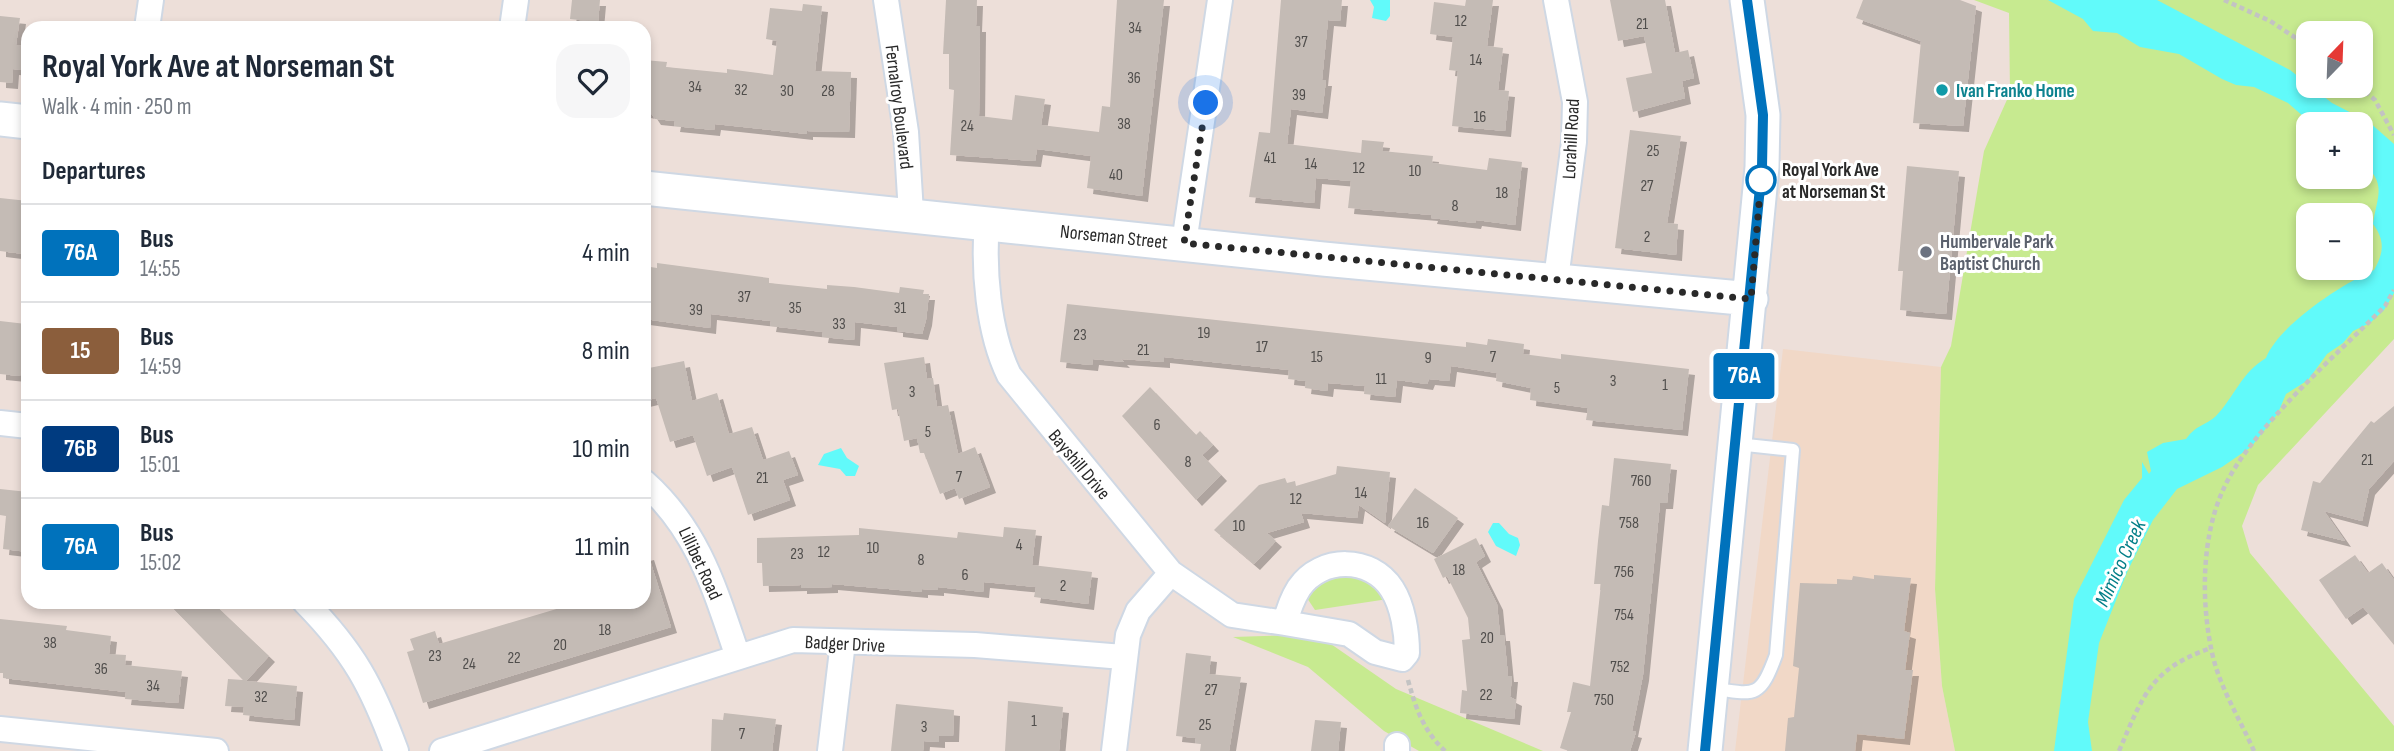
<!DOCTYPE html>
<meta charset="utf-8">
<style>
:root{--surface:#fff;--page:#f6f6f7;--text:#1f2937;--muted:#747a83;--line:#e0e1e3}
body{margin:0;font-family:"Sofia Sans Condensed",sans-serif;background:var(--page);color:var(--text);height:100vh;display:flex;flex-direction:column;font-size:26px;white-space:nowrap}
*{box-sizing:border-box;margin:0}
p{font-size:23px;color:var(--muted)}
.icon{flex:none;width:38px;height:38px;fill:none;stroke:currentColor;stroke-width:2;stroke-linecap:round;stroke-linejoin:round}
.map{position:relative;flex:1;overflow:hidden}
.sheet{position:absolute;left:21px;top:21px;width:630px;height:588px;display:flex;flex-direction:column;background:var(--surface);border-radius:21px;box-shadow:0 4px 10px #0003}
.sheet>*{flex:none}
.badge{padding:0 14px;border-radius:5px;font-size:24px;line-height:46px}
.needle{width:46px;rotate:23deg}
.tools{position:absolute;left:2296px;top:21px;display:grid;gap:14px}
.tools a{display:grid;place-items:center;width:77px;height:77px;border-radius:14px;background:var(--surface);box-shadow:0 4px 10px #0003;font-size:35px}
.you{position:absolute;width:35px;height:35px;margin:-18px;border:5px solid #fff;border-radius:50%;background:#1a73e8;box-shadow:0 0 0 10px #1a73e833}
.map>.badge{position:absolute;translate:-50% -50%;box-shadow:0 0 0 4px #fff}
h2{padding:0 21px;font-size:26px;line-height:63px}
.round{display:grid;place-items:center;flex:none;width:74px;height:74px;border-radius:21px;background:var(--page)}
.summary{display:flex;align-items:center;justify-content:space-between;height:119px;padding:0 21px}
h1{font-size:33px;font-weight:700;line-height:52px}
ul{padding:0;list-style:none}
li{display:flex;align-items:center;gap:21px;height:98px;padding:0 21px;border-top:2px solid var(--line)}
li div{flex:1}
li b{display:block;font-size:26px}
li em{font-style:normal}
li .badge{min-width:77px;font-weight:700;text-align:center}
.map>svg:first-child{display:block}
</style>
<div class="map">
<svg width="2394" height="751" viewBox="0 0 2394 751">
<defs>
<filter id="shadow"><feDropShadow dx="6" dy="6" stdDeviation="0" flood-color="#0004"/></filter>
</defs>
<rect width="100%" height="100%" fill="#eddfd9"/>
<path fill="#f1d8c7" d="M1783,349L1941,367L1935,589L1942,686L1955,751H1735Z"/>
<path fill="#c7ea90" fill-rule="evenodd" d="M1974,0H2394V339L2258,485L2242,526L2250,553L2394,726V751H1955L1942,686L1935,589L1941,367L1951,346L1984,151L2010,93L2009,13ZM2308,33H2361V86H2308ZM2308,124H2361V177H2308ZM2308,215H2361V268H2308Z
M1347,575C1365,579 1375,585 1388,599L1315,610L1307,598C1319,584 1329,578 1347,575Z
M1296,635L1328,642L1396,689L1543,751H1419L1384,731L1308,667L1233,637Z"/>
<path fill="#61fafa" d="M1370,0H1390V16L1386,21L1372,18L1374,7Z
M2048,0H2157L2290,70L2332,103L2369,122L2394,144V293L2384,310L2370,323L2353,331L2343,343L2327,354L2308,380L2286,394L2278,413L2251,447L2222,467L2177,489L2153,520L2128,570L2099,643L2088,722L2092,751H2054L2074,599L2124,500L2142,478V462L2149,474L2151,471L2147,452L2163,443L2186,439C2197,424 2205,426 2216,416C2235,396 2241,373 2266,358C2279,325 2342,284 2374,270C2384,253 2385,240 2373,224C2377,195 2388,184 2361,161V124H2312L2288,103L2254,87L2236,85L2222,79L2179,54L2140,47L2117,33L2093,31L2083,19Z
M841,448L847,458L859,466L855,476H846L840,469L818,465L824,454Z
M1493,523H1499L1509,534L1518,538L1520,545L1516,556L1496,546L1488,532Z"/>
<path fill="#c4bbb5" filter="url(#shadow)" d="M572,0H600L598,22L570,19Z
M946,0H977L976,26H980L979,116L1012,120L1015,95L1045,99L1041,125L1099,132L1102,106L1110,107L1117,0H1164L1142,196L1087,188L1091,156L1037,149L1035,161L950,155L954,90L949,89V54H943Z
M1281,0H1342L1340,21L1328,20L1322,80H1326L1322,113L1291,109L1287,144L1361,153L1362,140L1384,142L1382,151L1433,156L1432,163L1487,170L1489,158L1522,162L1515,225L1476,220L1475,223L1431,218L1432,215L1348,208L1351,181L1316,178L1314,203L1249,197L1259,132L1270,133Z
M1466,0H1493L1487,46L1503,48L1498,90L1509,91L1505,131L1452,126L1458,71L1449,70L1453,37L1430,34L1434,2L1465,6Z
M1610,0H1665L1675,53L1688,50L1694,78L1682,81L1685,98L1633,112L1626,78L1652,73L1644,36L1618,41Z
M1863,0H1960L1976,6L1963,126L1913,123L1921,41L1856,18Z
M803,4L822,6L815,71L851,72L849,132L807,131V134L715,124L714,130L674,126L675,121L655,119L651,113L644,112V60L667,62L666,67L727,73V69L773,75L777,41L766,39L770,8L802,11Z
M0,16L20,18L16,45L26,46L23,70L13,69L12,83L0,82Z
M1630,130L1681,136L1667,223L1678,224L1676,255L1615,248Z
M1907,166L1959,171L1946,314L1900,310L1903,271H1898Z
M0,198L28,201L24,254L0,251Z
M657,263L769,278V283L827,289V285L854,287L899,293L900,287L924,290L923,294H929L926,320L922,334L897,331V327L855,322L854,340L822,337L823,332L770,326L771,321L711,314L710,328L644,319V266L657,268Z
M1067,304L1466,347V342L1487,345L1488,339L1524,344L1523,354L1561,359V354L1689,369L1682,430L1586,420L1588,408L1530,400L1531,388L1496,381L1497,373L1451,366L1449,381L1429,379L1427,384L1397,380L1395,397L1364,394L1365,386L1328,383L1327,391L1305,388L1306,381L1288,379L1289,370L1164,357V362L1121,359L1124,362L1093,359L1092,365L1060,362Z
M0,321L26,324L28,355L23,354L20,376L0,374Z
M924,357L927,379L933,378L937,407L948,405L958,454L975,447L990,487L959,499L955,488L940,494L924,453H920L917,438L904,441L898,409L892,410L884,363Z
M684,361L692,401L717,393L729,434L752,427L763,460L789,451L798,475L783,480L790,500L748,515L732,467L707,476L693,435L670,442L656,398L644,401V369Z
M1150,387L1196,435L1200,431L1213,445L1202,455L1221,475L1196,500L1122,416Z
M2394,406V461L2369,489L2362,521L2324,511L2345,541L2301,530L2313,481L2320,483L2371,421L2374,423Z
M1614,458L1671,464L1667,503H1660L1643,675L1632,731L1636,732L1630,751H1569L1560,748L1571,712H1567L1573,682L1590,686L1601,584H1594L1598,541L1602,505L1609,506Z
M1337,466L1390,472L1385,523L1359,505L1357,518L1301,513L1304,522L1267,533L1276,541L1254,564L1214,530L1259,485L1285,478L1287,483L1295,481L1296,486L1336,474Z
M1415,488L1458,518L1433,553L1388,526Z
M0,489L28,492V552L3,549L6,516L0,515Z
M1004,527L1036,530L1032,565L1092,572L1088,604L1034,597L1036,587L984,582L983,592L938,587V590L922,589V592L832,584V587L801,588V585L763,586L762,563H757V538L859,535V528L957,538L958,532L1003,537Z
M1476,538L1485,556L1476,562L1497,604L1500,635H1504L1508,676H1512L1510,697L1516,700L1514,719L1460,713L1462,690L1467,691L1462,640L1470,639L1468,618L1447,576L1443,578L1434,559Z
M648,554L671,627L423,703L407,652L414,650L410,639L435,631L439,644L580,602H644V555Z
M2355,555L2368,573L2382,563L2394,580V645L2363,607L2346,619L2319,580Z
M1874,575L1911,578L1904,631L1910,633L1905,670H1913L1904,739L1857,734L1855,751H1785L1788,718L1794,717L1799,668L1793,666L1800,583L1837,584V579L1852,580L1853,576L1874,579Z
M167,602H212L269,656L246,681L297,686L294,720L243,715L244,707L225,706L228,679L243,680Z
M0,619L67,626L66,630L111,636L109,654L126,655L125,665L182,671L178,703L125,699L126,692L3,678V673H0Z
M1186,653L1211,656L1209,674L1241,677L1229,751H1200L1201,744L1195,743L1196,738L1176,736Z
M1008,701L1063,707L1059,751H1005Z
M896,704L954,710L953,736H939V742L924,741L923,751H891Z
M724,713L776,719L772,751H711L712,719L723,720Z
M1315,720L1341,722L1338,751H1311Z"/>
<g fill="none" stroke-linecap="round" stroke-linejoin="round">
<defs>
<path id="lane" d="M1711,688C1755,695 1760,699 1776,655L1793,450L1737,444"/>
<path id="street" d="M886,0L906,132L911,213
M1556,0L1575,102L1574,142L1556,279
M147,28L151,0
M512,28L516,0
M987,222C983,269 988,332 1009,375L1171,573L1232,615L1285,623C1288,611 1292,599 1299,588C1321,556 1371,556 1392,589C1403,606 1407,633 1407,653L1402,659L1375,652L1349,634L1285,623
M1184,243L1220,0
M0,423L28,426
M644,482C699,531 715,590 738,657
M305,602C354,652 372,686 396,751
M0,729L216,751
M442,751L793,640L975,645L1123,657
M830,751L843,642
M1114,751L1128,635L1138,611L1171,573
M1397,751V745"/>
<path id="secondary" d="M0,119L28,122
M644,188L1323,259L1751,299
M1705,751L1762,167L1763,115L1747,0"/>
</defs>
<use href="#lane" stroke="#cfd8e4" stroke-width="16"/>
<use href="#street" stroke="#cfd8e4" stroke-width="28"/>
<use href="#secondary" stroke="#cfd8e4" stroke-width="37"/>
<path stroke="#c3c3c3" stroke-width="4.5" stroke-dasharray="5 3.5" stroke-linecap="butt" d="M2224,0L2270,21L2308,46
M2359,86L2375,100L2394,135
M1408,680C1416,709 1423,730 1445,751
M2119,751C2143,696 2150,669 2211,648
M2254,751C2239,717 2218,685 2211,648C2201,598 2202,536 2223,490C2250,429 2337,355 2385,306L2394,290"/>
<use href="#lane" stroke="#fff" stroke-width="12"/>
<use href="#street" stroke="#fff" stroke-width="24"/>
<use href="#secondary" stroke="#fff" stroke-width="33"/>
</g>
<g fill="none" stroke-linecap="round" stroke-linejoin="round">
<defs>
<path id="line" d="M1705,751L1762,167L1763,115L1747,0"/>
</defs>
<use href="#line" stroke="#fff" stroke-width="16"/>
<use href="#line" stroke="#0072bc" stroke-width="10"/>
<path stroke="#292929" stroke-width="7" stroke-dasharray="0 12.6" d="M1206,103L1184,243L1751,299L1761,180"/>
</g>
<circle fill="#0f9aa8" stroke="#fff" stroke-width="2.5" cx="1942" cy="90" r="7"/>
<circle fill="#fff" stroke="#0072bc" stroke-width="3.5" cx="1761" cy="180" r="14"/>
<circle fill="#6b7280" stroke="#fff" stroke-width="2.5" cx="1926" cy="252" r="7"/>
<g text-anchor="middle" stroke-width="6" stroke-linejoin="round" paint-order="stroke">
<g font-size="16" fill="#504e4c">
<text x="1461" y="26">12</text>
<text x="1642" y="29">21</text>
<text x="1135" y="33">34</text>
<text x="1301" y="47">37</text>
<text x="1476" y="65">14</text>
<text x="1134" y="83">36</text>
<text x="695" y="92">34</text>
<text x="741" y="95">32</text>
<text x="787" y="96">30</text>
<text x="828" y="96">28</text>
<text x="1299" y="100">39</text>
<text x="1480" y="122">16</text>
<text x="1124" y="129">38</text>
<text x="967" y="131">24</text>
<text x="1653" y="156">25</text>
<text x="1270" y="163">41</text>
<text x="1311" y="169">14</text>
<text x="1359" y="173">12</text>
<text x="1415" y="176">10</text>
<text x="1116" y="180">40</text>
<text x="1647" y="191">27</text>
<text x="1502" y="198">18</text>
<text x="1455" y="211">8</text>
<text x="1647" y="242">2</text>
<text x="744" y="302">37</text>
<text x="795" y="313">35</text>
<text x="900" y="313">31</text>
<text x="696" y="315">39</text>
<text x="839" y="329">33</text>
<text x="1204" y="338">19</text>
<text x="1080" y="340">23</text>
<text x="1262" y="352">17</text>
<text x="1143" y="355">21</text>
<text x="1317" y="362">15</text>
<text x="1493" y="362">7</text>
<text x="1428" y="363">9</text>
<text x="1381" y="384">11</text>
<text x="1613" y="386">3</text>
<text x="1665" y="390">1</text>
<text x="1557" y="393">5</text>
<text x="912" y="397">3</text>
<text x="1157" y="430">6</text>
<text x="928" y="437">5</text>
<text x="2367" y="465">21</text>
<text x="1188" y="467">8</text>
<text x="959" y="482">7</text>
<text x="762" y="483">21</text>
<text x="1641" y="486">760</text>
<text x="1361" y="498">14</text>
<text x="1296" y="504">12</text>
<text x="1423" y="528">16</text>
<text x="1629" y="528">758</text>
<text x="1239" y="531">10</text>
<text x="1019" y="550">4</text>
<text x="873" y="553">10</text>
<text x="824" y="557">12</text>
<text x="797" y="559">23</text>
<text x="921" y="565">8</text>
<text x="1459" y="575">18</text>
<text x="1624" y="577">756</text>
<text x="965" y="580">6</text>
<text x="1063" y="591">2</text>
<text x="1624" y="620">754</text>
<text x="605" y="635">18</text>
<text x="1487" y="643">20</text>
<text x="50" y="648">38</text>
<text x="560" y="650">20</text>
<text x="435" y="661">23</text>
<text x="514" y="663">22</text>
<text x="469" y="669">24</text>
<text x="1620" y="672">752</text>
<text x="101" y="674">36</text>
<text x="153" y="691">34</text>
<text x="1211" y="695">27</text>
<text x="1486" y="700">22</text>
<text x="261" y="702">32</text>
<text x="1604" y="705">750</text>
<text x="1034" y="726">1</text>
<text x="1205" y="730">25</text>
<text x="924" y="732">3</text>
<text x="742" y="739">7</text>
</g>
<g font-size="19" font-weight="bold" fill="#0d838f" stroke="#fff" text-anchor="start">
<text x="1956" y="97">Ivan Franko Home</text>
</g>
<g font-size="19" fill="#292929" stroke="#fff">
<text transform="translate(900 107) rotate(83)" y="7">Fernalroy Boulevard</text>
<text transform="translate(1570 139) rotate(-87)" y="7">Lorahill Road</text>
<text transform="translate(1114 236) rotate(6)" y="7">Norseman Street</text>
<text transform="translate(1080 464) rotate(50)" y="7">Bayshill Drive</text>
<text transform="translate(701 563) rotate(65)" y="7">Lillibet Road</text>
<text transform="translate(845 643) rotate(3)" y="7">Badger Drive</text>
</g>
<g font-size="19" font-weight="bold" fill="#292929" stroke="#fff" text-anchor="start">
<text x="1782" y="176">Royal York Ave<tspan x="1782" dy="22">at Norseman St</tspan></text>
</g>
<g font-size="19" font-weight="bold" fill="#5b616d" stroke="#fff" text-anchor="start">
<text x="1940" y="248">Humbervale Park<tspan x="1940" dy="22">Baptist Church</tspan></text>
</g>
<g font-size="21" font-style="italic" fill="#037f88" stroke="#fff">
<text transform="translate(2120 563) rotate(-65)" y="7">Mimico Creek</text>
</g>
</g>
</svg>
<div class="tools">
<a><svg class="needle" viewBox="-14 -14 28 28"><path d="M0-13l5 13h-10z" fill="#e53935"/><path d="M0 13l5-13h-10z" fill="#747a83"/></svg></a>
<a>+</a>
<a>−</a>
</div>
<div class="you" style="left:1206px;top:103px"></div>
<b class="badge" style="left:1744px;top:376px;background:#0072bc;color:#fff">76A</b>
<section class="sheet">
<div class="summary"><div><h1>Royal York Ave at Norseman St</h1><p>Walk · 4 min · 250 m</p></div><a class="round"><svg class="icon" aria-label="heart" viewBox="0 0 24 24"><path d="M12 20l-8-8c-3-5 5-10 8-4 3-6 11-1 8 4z"/></svg></a></div>
<h2>Departures</h2>
<ul>
<li><span class="badge" style="background:#0072bc;color:#fff">76A</span><div><b>Bus</b><p>14:55</p></div><em>4 min</em></li>
<li><span class="badge" style="background:#8b5e3c;color:#fff">15</span><div><b>Bus</b><p>14:59</p></div><em>8 min</em></li>
<li><span class="badge" style="background:#003b80;color:#fff">76B</span><div><b>Bus</b><p>15:01</p></div><em>10 min</em></li>
<li><span class="badge" style="background:#0072bc;color:#fff">76A</span><div><b>Bus</b><p>15:02</p></div><em>11 min</em></li>
</ul>
</section>
</div>
